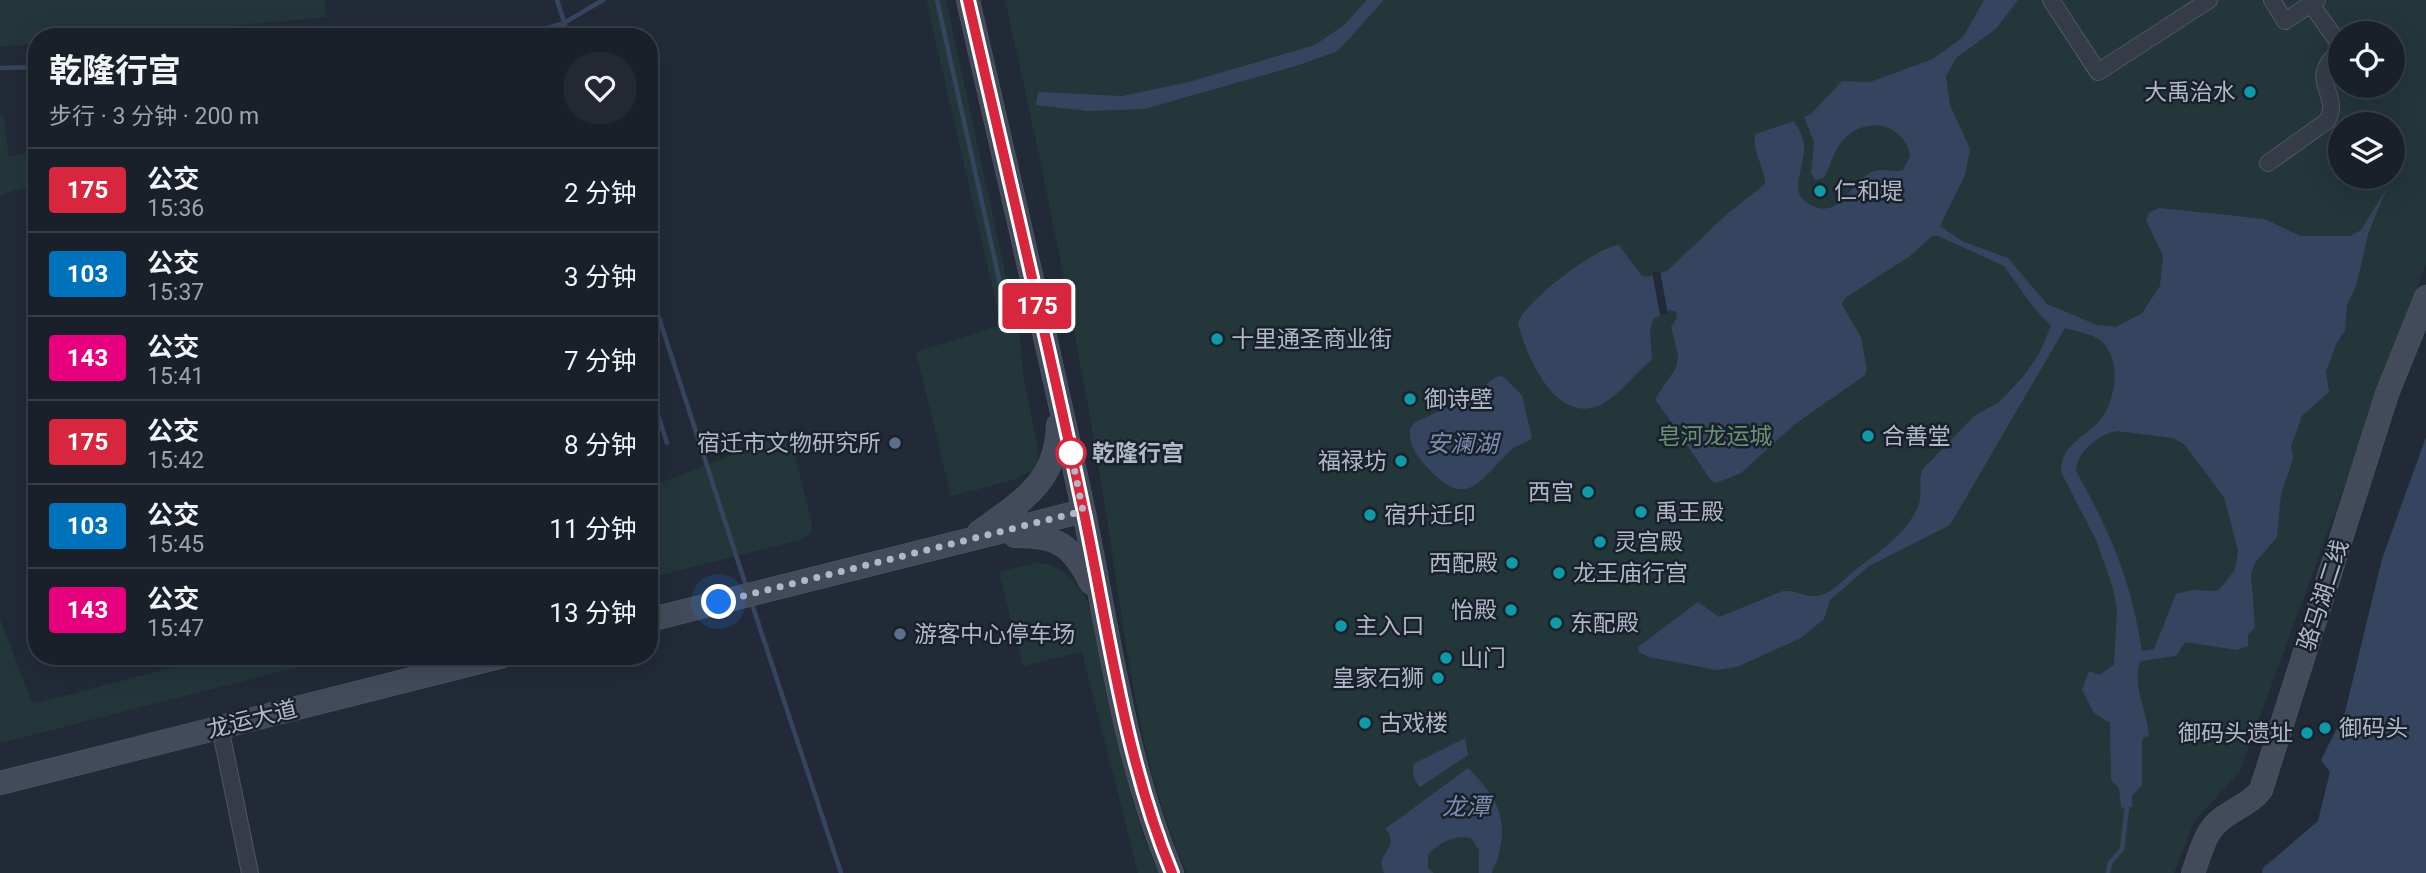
<!DOCTYPE html>
<html lang="zh">
<meta charset="utf-8">
<style>
:root{--surface:#1a202a;--page:#232832;--text:#f1f3f6;--muted:#9fa3a8;--line:#383e47}
body{margin:0;font-family:Roboto,"Noto Sans SC",sans-serif;background:var(--page);color:var(--text);height:100vh;display:flex;flex-direction:column;font-size:26px;white-space:nowrap}
*{box-sizing:border-box;margin:0}
p{font-size:23px;color:var(--muted)}
.icon{flex:none;width:38px;height:38px;fill:none;stroke:currentColor;stroke-width:2;stroke-linecap:round;stroke-linejoin:round}
.map{position:relative;flex:1;overflow:hidden}
.sheet{position:absolute;left:28px;top:28px;width:630px;height:637px;display:flex;flex-direction:column;background:var(--surface);border-radius:28px;box-shadow:0 7px 28px #0002,0 0 0 2px var(--line)}
.sheet>*{flex:none}
.badge{padding:0 14px;border-radius:5px;font-size:24px;line-height:46px}
.tools{position:absolute;left:2328px;top:21px;display:grid;gap:14px}
.tools a{display:grid;place-items:center;width:77px;height:77px;border-radius:50%;background:var(--surface);box-shadow:0 7px 28px #0002,0 0 0 2px var(--line);font-size:35px}
.you{position:absolute;width:35px;height:35px;margin:-18px;border:5px solid #fff;border-radius:50%;background:#1a73e8;box-shadow:0 0 0 10px #1a73e833}
.map>.badge{position:absolute;translate:-50% -50%;box-shadow:0 0 0 4px #fff}
.round{display:grid;place-items:center;flex:none;width:74px;height:74px;border-radius:37px;background:var(--page)}
.headline{display:flex;align-items:center;justify-content:space-between;height:119px;padding:0 21px}
h1{font-size:33px;font-weight:700;line-height:52px}
ul{padding:0;list-style:none}
li{display:flex;align-items:center;gap:21px;height:84px;padding:0 21px;border-top:2px solid var(--line)}
li div{flex:1}
li b{display:block;font-size:26px}
li em{font-style:normal}
li .badge{min-width:77px;font-weight:700;text-align:center}
.map>svg:first-child{display:block}
</style>
<div class="map">
<svg width="2426" height="873" viewBox="0 0 2426 873">
<rect width="100%" height="100%" fill="#222a38"/>
<path fill="#233639" fill-rule="evenodd" d="M0,0H324L327,17L111,37H37V43L0,47Z
M926,0H946L1021,345L1023,375L1037,445L1038,459L1034,469L1014,480L951,496L916,352L1001,325Z
M1005,0H2426V264L2240,771L2194,822L2174,873H1187C1135,760 1122,606 1101,482C1074,320 1041,160 1005,0ZM2340,33H2392V86H2340ZM2340,124H2392V177H2340Z
M0,115H4L9,157L37,151V184L0,195Z
M789,433L812,523L811,534L799,540L649,578V487Z
M1034,563C1055,562 1071,575 1082,592C1097,616 1100,648 1106,675C1120,741 1129,812 1159,873H1138L1082,652L1023,666L999,572Z
M0,619L33,704L217,656H342L0,743Z"/>
<path fill="#36455f" fill-rule="evenodd" d="M1367,0H1384L1338,51L1296,66L1144,109L1088,111L1036,105L1038,92L1122,96L1189,82L1315,45L1344,25Z
M1984,0H2018L1996,29L1957,57L1946,76L1950,105L1970,149L1965,175L1940,226L1962,241L2008,258L2047,304L2097,325L2116,327L2142,313L2160,286L2163,256L2146,220L2149,213L2159,208L2265,219L2300,236H2350L2361,230L2387,188L2369,231L2356,286L2347,305L2345,330L2336,344L2326,372L2329,392L2302,416L2291,446L2293,459L2281,494L2277,537L2255,563L2251,574L2255,627L2248,635V646L2237,650L2185,642L2176,656L2140,661C2132,688 2147,709 2149,736L2144,737L2142,741V785L2132,796V807L2121,808L2119,788L2111,780L2110,723L2094,713L2082,690L2089,671L2099,675L2114,665L2117,610L2113,588L2096,540L2061,472C2061,442 2088,437 2102,418C2116,397 2122,360 2101,341C2092,333 2077,332 2065,328L1950,525L1869,566L1830,600L1824,619L1801,638L1737,667L1716,670L1649,657L1639,652L1638,647L1698,602L1719,617L1783,591C1798,590 1808,600 1824,594C1835,590 1845,578 1854,571C1879,551 1904,537 1918,507C1923,495 1918,482 1922,470L1974,416L1999,402L2023,377L2039,354L2051,326L2034,308L2004,266L1938,236H1932L1910,256L1845,298L1842,305L1861,337L1867,370L1864,376L1795,424L1741,473L1716,483L1711,480L1655,399L1676,368L1678,355L1671,327L1677,318L1676,312L1670,310L1653,319L1650,331L1652,360C1634,373 1619,397 1598,406C1555,423 1526,356 1518,323C1523,303 1597,246 1619,245L1642,276L1647,277L1667,271L1728,213L1765,184C1765,166 1750,149 1756,134L1794,121C1800,131 1805,140 1804,151C1803,172 1786,197 1815,207C1841,217 1853,180 1872,172C1881,168 1893,173 1903,170L1910,156C1905,123 1866,116 1844,139C1834,150 1830,166 1824,178L1815,180L1811,173L1814,142L1804,117L1811,114L1842,81L1870,82L1933,59L1963,37ZM2117,431L2173,438L2184,444L2224,497L2238,551L2235,570L2218,591L2192,590L2176,594L2154,649L2142,651C2130,577 2112,536 2076,471C2077,451 2099,434 2117,431Z
M1502,376L1522,395L1532,438C1523,445 1518,444 1510,451C1481,478 1468,513 1427,467C1417,456 1408,444 1410,429L1414,423L1473,395L1496,377Z
M2426,437V873H2262L2263,868L2318,821L2330,772L2321,760L2345,712L2382,559Z
M1465,738L1468,755L1420,787C1415,782 1410,770 1415,763Z
M1468,768C1496,796 1509,816 1498,858C1497,863 1493,867 1492,873H1479V850L1471,838C1453,835 1440,842 1428,855V868L1434,873H1384L1381,863C1384,851 1399,842 1385,829Z"/>
<path fill="#222a38" d="M1660,271L1668,314L1660,315L1652,272Z"/>
<g fill="none" stroke-linecap="round" stroke-linejoin="round">
<path stroke="#36455f" stroke-width="4.5" d="M557,0L569,37
M937,0L1010,328
M519,37L564,23L603,0
M0,68L37,67
M649,287L747,589
M649,388L667,443
M751,601L841,873
M2108,873L2110,863L2122,849L2127,807"/>
<defs>
<path id="street" d="M2051,0L2098,72L2209,0
M2272,0L2285,21L2317,0
M2311,4L2340,45
M2268,163L2327,121C2343,94 2304,80 2340,51
M220,727L250,873"/>
<path id="secondary" d="M968,0C1007,171 1047,341 1084,513C1109,632 1124,760 1172,873
M979,532C1021,502 1057,482 1058,425
M1015,536C1057,535 1072,545 1091,583
M649,620L1083,511
M0,783L503,656
M2193,873C2198,860 2202,843 2210,831C2222,812 2248,807 2261,790L2387,394L2426,297"/>
</defs>
<use href="#street" stroke="#505763" stroke-width="18"/>
<use href="#secondary" stroke="#505763" stroke-width="24"/>
<use href="#street" stroke="#353c48" stroke-width="16"/>
<use href="#secondary" stroke="#434b5b" stroke-width="23"/>
</g>
<g fill="none" stroke-linecap="round" stroke-linejoin="round">
<defs>
<path id="line" d="M968,0C1007,171 1048,341 1084,513C1109,633 1125,759 1172,873"/>
</defs>
<use href="#line" stroke="#fff" stroke-width="16"/>
<use href="#line" stroke="#d7263d" stroke-width="10"/>
<path stroke="#b0b7c5" stroke-width="7" stroke-dasharray="0 12.6" d="M719,602L1083,511L1071,453"/>
</g>
<g fill="#0f9aa8" stroke="#1a212d" stroke-width="2.5">
<circle cx="2250" cy="92" r="7"/>
<circle cx="1820" cy="191" r="7"/>
<circle cx="1217" cy="339" r="7"/>
<circle cx="1410" cy="399" r="7"/>
<circle cx="1868" cy="436" r="7"/>
<circle cx="1401" cy="461" r="7"/>
<circle cx="1588" cy="492" r="7"/>
<circle cx="1641" cy="512" r="7"/>
<circle cx="1370" cy="515" r="7"/>
<circle cx="1600" cy="542" r="7"/>
<circle cx="1512" cy="563" r="7"/>
<circle cx="1559" cy="573" r="7"/>
<circle cx="1511" cy="610" r="7"/>
<circle cx="1556" cy="623" r="7"/>
<circle cx="1341" cy="626" r="7"/>
<circle cx="1446" cy="658" r="7"/>
<circle cx="1438" cy="678" r="7"/>
<circle cx="1365" cy="723" r="7"/>
<circle cx="2325" cy="728" r="7"/>
<circle cx="2307" cy="733" r="7"/>
</g>
<g fill="#5c6f8a" stroke="#1a212d" stroke-width="2.5">
<circle cx="895" cy="443" r="7"/>
<circle cx="900" cy="634" r="7"/>
</g>
<circle fill="#fff" stroke="#d7263d" stroke-width="3.5" cx="1071" cy="453" r="14"/>
<g text-anchor="middle" stroke-width="5" stroke-linejoin="round" paint-order="stroke">
<g font-size="23" fill="#b0b7c5" stroke="#1a212d" text-anchor="start">
<text x="2236" y="100" text-anchor="end">大禹治水</text>
<text x="1834" y="199">仁和堤</text>
<text x="1231" y="347">十里通圣商业街</text>
<text x="1424" y="407">御诗壁</text>
<text x="1882" y="444">合善堂</text>
<text x="881" y="451" text-anchor="end">宿迁市文物研究所</text>
<text x="1387" y="469" text-anchor="end">福禄坊</text>
<text x="1574" y="500" text-anchor="end">西宫</text>
<text x="1655" y="520">禹王殿</text>
<text x="1384" y="523">宿升迁印</text>
<text x="1614" y="550">灵宫殿</text>
<text x="1498" y="571" text-anchor="end">西配殿</text>
<text x="1573" y="581">龙王庙行宫</text>
<text x="1497" y="618" text-anchor="end">怡殿</text>
<text x="1570" y="631">东配殿</text>
<text x="1355" y="634">主入口</text>
<text x="914" y="642">游客中心停车场</text>
<text x="1460" y="666">山门</text>
<text x="1424" y="686" text-anchor="end">皇家石狮</text>
<text x="1379" y="731">古戏楼</text>
<text x="2339" y="736">御码头</text>
<text x="2293" y="741" text-anchor="end">御码头遗址</text>
</g>
<g font-size="23" fill="#689474" stroke="#1a212d">
<text x="1715" y="444">皂河龙运城</text>
</g>
<g font-size="23" font-weight="bold" fill="#b0b7c5" stroke="#1a212d" text-anchor="start">
<text x="1092" y="461">乾隆行宫</text>
</g>
<g font-size="23" fill="#b0b7c5" stroke="#1a212d">
<text transform="translate(2323 595) rotate(-72)" y="8">骆马湖二线</text>
<text transform="translate(252 719) rotate(-14)" y="8">龙运大道</text>
</g>
<g font-size="24" font-style="italic" fill="#798dac" stroke="#1a212d">
<text x="1462" y="452">安澜湖</text>
<text x="1466" y="815">龙潭</text>
</g>
</g>
</svg>
<div class="tools">
<a><svg class="icon" aria-label="locate" viewBox="0 0 24 24"><circle cx="12" cy="12" r="6"/><path d="M12 2v4M12 18v4M2 12h4M18 12h4"/></svg></a>
<a><svg class="icon" aria-label="layers" viewBox="0 0 24 24"><path d="M12 4l9 5-9 5-9-5zM3 14l9 5 9-5"/></svg></a>
</div>
<div class="you" style="left:719px;top:602px"></div>
<b class="badge" style="left:1037px;top:306px;background:#d7263d;color:#fff">175</b>
<section class="sheet">
<div class="headline"><div><h1>乾隆行宫</h1><p>步行 · 3 分钟 · 200 m</p></div><a class="round"><svg class="icon" aria-label="heart" viewBox="0 0 24 24"><path d="M12 20l-8-8c-3-5 5-10 8-4 3-6 11-1 8 4z"/></svg></a></div>
<ul>
<li><span class="badge" style="background:#d7263d;color:#fff">175</span><div><b>公交</b><p>15:36</p></div><em>2 分钟</em></li>
<li><span class="badge" style="background:#0072bc;color:#fff">103</span><div><b>公交</b><p>15:37</p></div><em>3 分钟</em></li>
<li><span class="badge" style="background:#e6007e;color:#fff">143</span><div><b>公交</b><p>15:41</p></div><em>7 分钟</em></li>
<li><span class="badge" style="background:#d7263d;color:#fff">175</span><div><b>公交</b><p>15:42</p></div><em>8 分钟</em></li>
<li><span class="badge" style="background:#0072bc;color:#fff">103</span><div><b>公交</b><p>15:45</p></div><em>11 分钟</em></li>
<li><span class="badge" style="background:#e6007e;color:#fff">143</span><div><b>公交</b><p>15:47</p></div><em>13 分钟</em></li>
</ul>
</section>
</div>
